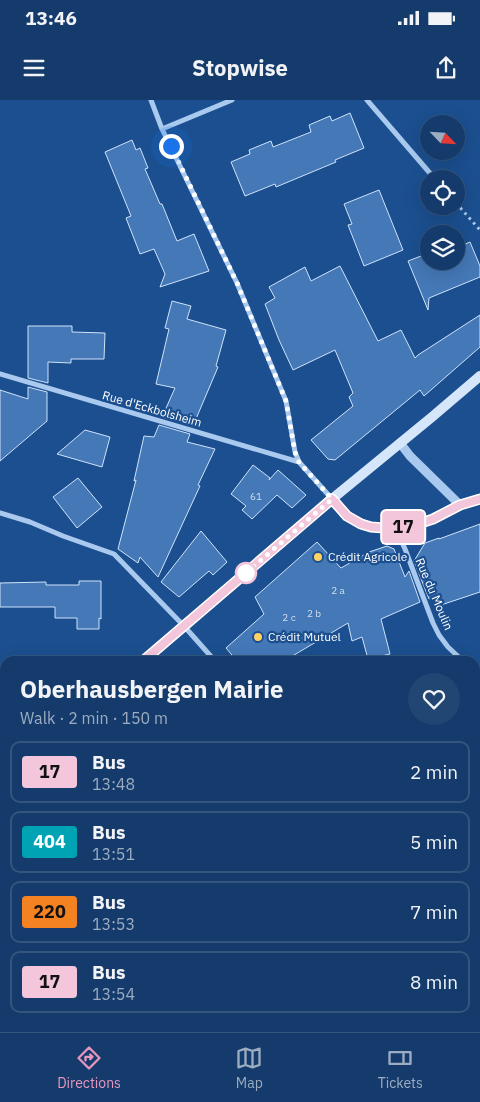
<!DOCTYPE html>
<meta charset="utf-8">
<style>
:root{--surface:#143b6b;--page:#214673;--text:#f1f3f6;--muted:#9dadc1;--line:#33557e;--accent:#e797bd}
body{margin:0;font-family:"IBM Plex Sans",sans-serif;background:var(--page);color:var(--text);height:100vh;display:flex;flex-direction:column;font-size:19px;white-space:nowrap}
*{box-sizing:border-box;margin:0}
p{font-size:16px;color:var(--muted)}
.icon{flex:none;width:28px;height:28px;fill:none;stroke:currentColor;stroke-width:2;stroke-linecap:round;stroke-linejoin:round}
.map{position:relative;flex:1;overflow:hidden}
.drawer{position:absolute;left:0px;top:556px;width:480px;height:376px;display:flex;flex-direction:column;background:var(--surface);border-radius:15px 15px 0 0;box-shadow:0 5px 20px #0002,0 0 0 1px var(--line)}
.drawer>*{flex:none}
.badge{padding:0 10px;border-radius:4px;font-size:18px;line-height:32px}
.needle{width:32px;rotate:115deg}
.controls{position:absolute;left:420px;top:15px;display:grid;gap:10px}
.controls a{display:grid;place-items:center;width:45px;height:45px;border-radius:50%;background:var(--surface);box-shadow:0 5px 20px #0002,0 0 0 1px var(--line);font-size:25px}
.you{position:absolute;width:25px;height:25px;margin:-12px;border:4px solid #fff;border-radius:50%;background:#1a73e8;box-shadow:0 0 0 8px #1a73e833}
.map>.badge{position:absolute;translate:-50% -50%;box-shadow:0 0 0 2px #fff}
.round{display:grid;place-items:center;flex:none;width:52px;height:52px;border-radius:26px;background:var(--page)}
.overview{display:flex;align-items:center;justify-content:space-between;height:85px;padding:0 20px}
h1{font-size:24px;font-weight:700;line-height:38px}
ul{padding:0;list-style:none}
li{display:flex;align-items:center;gap:15px;height:62px;margin:0 10px 8px;padding:0 10px;border:2px solid var(--line);border-radius:10px}
li div{flex:1}
li b{display:block;font-size:19px}
li em{font-style:normal}
li .badge{min-width:55px;font-weight:700;text-align:center}
.status{display:flex;justify-content:space-between;align-items:center;height:35px;padding:0 25px;background:var(--surface);direction:ltr}
.status svg{height:14px;fill:currentColor}
header{display:flex;justify-content:space-between;align-items:center;height:65px;padding:0 20px;background:var(--surface);font-size:22px;font-weight:700}
.tabs{display:flex;justify-content:space-around;align-items:center;height:70px;border-top:1px solid var(--line);background:var(--surface);font-size:14px;color:var(--muted)}
.tabs a{display:grid;justify-items:center;gap:2px}
.tabs .selected{color:var(--accent)}
.map>svg:first-child{display:block}
</style>
<div class="status"><b>13:46</b><svg viewBox="0 0 49 12"><path d="M0 12V9h3v3zM5 12V6h3v6zM10 12V3h3v9zM15 12V0h3v12zM26 1h20v11H26zM47 4h2v5h-2z"/></svg></div>
<header><svg class="icon" aria-label="menu" viewBox="0 0 24 24"><path d="M4 6h16M4 12h16M4 18h16"/></svg>Stopwise<svg class="icon" aria-label="share" viewBox="0 0 24 24"><path d="M12 15V3M7 8l5-5 5 5M5 13v7h14v-7"/></svg></header>
<div class="map">
<svg width="480" height="932" viewBox="0 0 480 932">
<rect width="100%" height="100%" fill="#1b4f8f"/>
<path fill="#4478b7" stroke="#cfe3fa" d="M350,13L364,48L335,60L336,62L276,87L275,84L245,96L231,62L250,54L249,50L271,41L273,47L311,32L309,25L330,16L332,21Z
M132,40L136,50L140,48L148,68L145,69L160,104H162L177,141L194,134L209,171L160,187L165,174L154,149L140,154L126,118L131,116L105,52Z
M379,90L403,150L364,166L348,125L352,124L344,104Z
M470,142L480,166V177L429,198L428,210L408,161L429,153V161H456V148Z
M340,166L378,241L401,230L415,258L418,255L480,215V247L424,296L420,290L335,360L328,359L311,340L353,306L349,297L353,293L335,250L293,270L279,240L265,204L275,198L269,187L305,167L311,181Z
M172,201L191,206L187,219L226,230L216,266L218,267L193,326L162,317L175,288L156,284L169,229L165,228Z
M28,226H72V232L105,233L104,259H71V263L48,262V283L28,278Z
M28,287L47,292V321L0,361V290L28,299Z
M159,325L190,334L187,342L215,349L198,385L200,386L158,477L140,457L138,463L118,449L136,380L134,381L144,336L154,337Z
M85,330L110,337L102,367L57,354Z
M253,365L270,378L269,380L278,370L306,395L292,408L277,395L252,419L242,410L246,406L231,394Z
M78,378L102,407L77,428L53,397Z
M480,424V492L438,506L435,496L429,499L414,461L425,443L439,438V439Z
M201,431L227,462L213,475L209,471L179,497L161,482Z
M317,442L341,468L369,452L387,446L394,449L405,477L409,471L420,502L381,519L390,554L368,559L362,537L352,541L348,523L289,558L285,561H237L226,548L264,514L255,497Z
M79,481H101V519L99,518V529H77V518H55V507H0V483L46,482V485H79Z"/>
<g fill="none" stroke-linecap="round" stroke-linejoin="round">
<path stroke="#a9c9ee" stroke-width="3" stroke-dasharray="2.5 4" stroke-linecap="butt" d="M456,103L480,130"/>
<path stroke="#a9c9ee" stroke-width="5" d="M151,0L162,29L237,183L286,301L295,352L299,362L332,399
M367,0L435,79
M162,29L232,0
M0,274L299,362
M0,413L30,422L63,436L114,454L184,526L215,561
M396,429L405,449L433,523L439,535L448,547L463,561
M475,571L480,575
M475,697H480
M91,928V932
M288,928L289,932
M74,932L84,928"/>
<path stroke="#a9c9ee" stroke-width="9" d="M400,343L410,356L460,405
M332,399L347,416L361,423L371,427L396,429L415,425L433,419L460,405L480,399"/>
<path stroke="#d6e6fa" stroke-width="10" d="M143,561L332,399L432,317L480,276
M0,685L5,681"/>
</g>
<g fill="none" stroke-linecap="round" stroke-linejoin="round">
<defs>
<path id="line" d="M143,561L332,399L347,416L361,424L371,427L396,429L415,425L433,419L460,405L480,399"/>
</defs>
<use href="#line" stroke="#fff" stroke-width="11"/>
<use href="#line" stroke="#f3c6db" stroke-width="8"/>
<path stroke="#fff" stroke-width="5" stroke-dasharray="0 9" d="M171,46L237,183L286,301L295,352L299,362L332,399L246,473"/>
</g>
<g fill="#ffd166" stroke="#1b4f8f" stroke-width="2">
<circle cx="318" cy="457" r="5"/>
<circle cx="258" cy="537" r="5"/>
</g>
<circle fill="#fff" stroke="#f3c6db" stroke-width="2.5" cx="246" cy="473" r="10"/>
<g text-anchor="middle" stroke-width="4.5" stroke-linejoin="round" paint-order="stroke">
<g font-size="10" fill="#d0dded">
<text x="256" y="400">61</text>
<text x="338" y="494">2 a</text>
<text x="314" y="517">2 b</text>
<text x="289" y="521">2 c</text>
</g>
<g font-size="12" fill="#fff" stroke="#1b4f8f">
<text transform="translate(152 309) rotate(16)" y="4">Rue d'Eckbolsheim</text>
<text transform="translate(434 494) rotate(67)" y="4">Rue du Moulin</text>
</g>
<g font-size="12" fill="#fff" stroke="#1b4f8f" text-anchor="start">
<text x="328" y="461">Crédit Agricole</text>
<text x="268" y="541">Crédit Mutuel</text>
</g>
</g>
</svg>
<div class="controls">
<a><svg class="needle" viewBox="-14 -14 28 28"><path d="M0-13l5 13h-10z" fill="#e53935"/><path d="M0 13l5-13h-10z" fill="#9dadc1"/></svg></a>
<a><svg class="icon" aria-label="locate" viewBox="0 0 24 24"><circle cx="12" cy="12" r="6"/><path d="M12 2v4M12 18v4M2 12h4M18 12h4"/></svg></a>
<a><svg class="icon" aria-label="layers" viewBox="0 0 24 24"><path d="M12 4l9 5-9 5-9-5zM3 14l9 5 9-5"/></svg></a>
</div>
<div class="you" style="left:171px;top:46px"></div>
<b class="badge" style="left:403px;top:427px;background:#f3c6db;color:#111">17</b>
<section class="drawer">
<div class="overview"><div><h1>Oberhausbergen Mairie</h1><p>Walk · 2 min · 150 m</p></div><a class="round"><svg class="icon" aria-label="heart" viewBox="0 0 24 24"><path d="M12 20l-8-8c-3-5 5-10 8-4 3-6 11-1 8 4z"/></svg></a></div>
<ul>
<li><span class="badge" style="background:#f3c6db;color:#111">17</span><div><b>Bus</b><p>13:48</p></div><em>2 min</em></li>
<li><span class="badge" style="background:#00a3b4;color:#fff">404</span><div><b>Bus</b><p>13:51</p></div><em>5 min</em></li>
<li><span class="badge" style="background:#f58220;color:#111">220</span><div><b>Bus</b><p>13:53</p></div><em>7 min</em></li>
<li><span class="badge" style="background:#f3c6db;color:#111">17</span><div><b>Bus</b><p>13:54</p></div><em>8 min</em></li>
</ul>
</section>
</div>
<nav class="tabs">
<a class="selected"><svg class="icon" aria-label="directions" viewBox="0 0 24 24"><path d="M12 3l9 9-9 9-9-9zM9 14v-3h6M13 9l2 2-2 2"/></svg>Directions</a>
<a><svg class="icon" aria-label="map" viewBox="0 0 24 24"><path d="M3 6l6-2 6 2 6-2v14l-6 2-6-2-6 2zM9 4v14M15 6v14"/></svg>Map</a>
<a><svg class="icon" aria-label="tickets" viewBox="0 0 24 24"><path d="M3 7h18v10H3zM15 7v10"/></svg>Tickets</a>
</nav>
